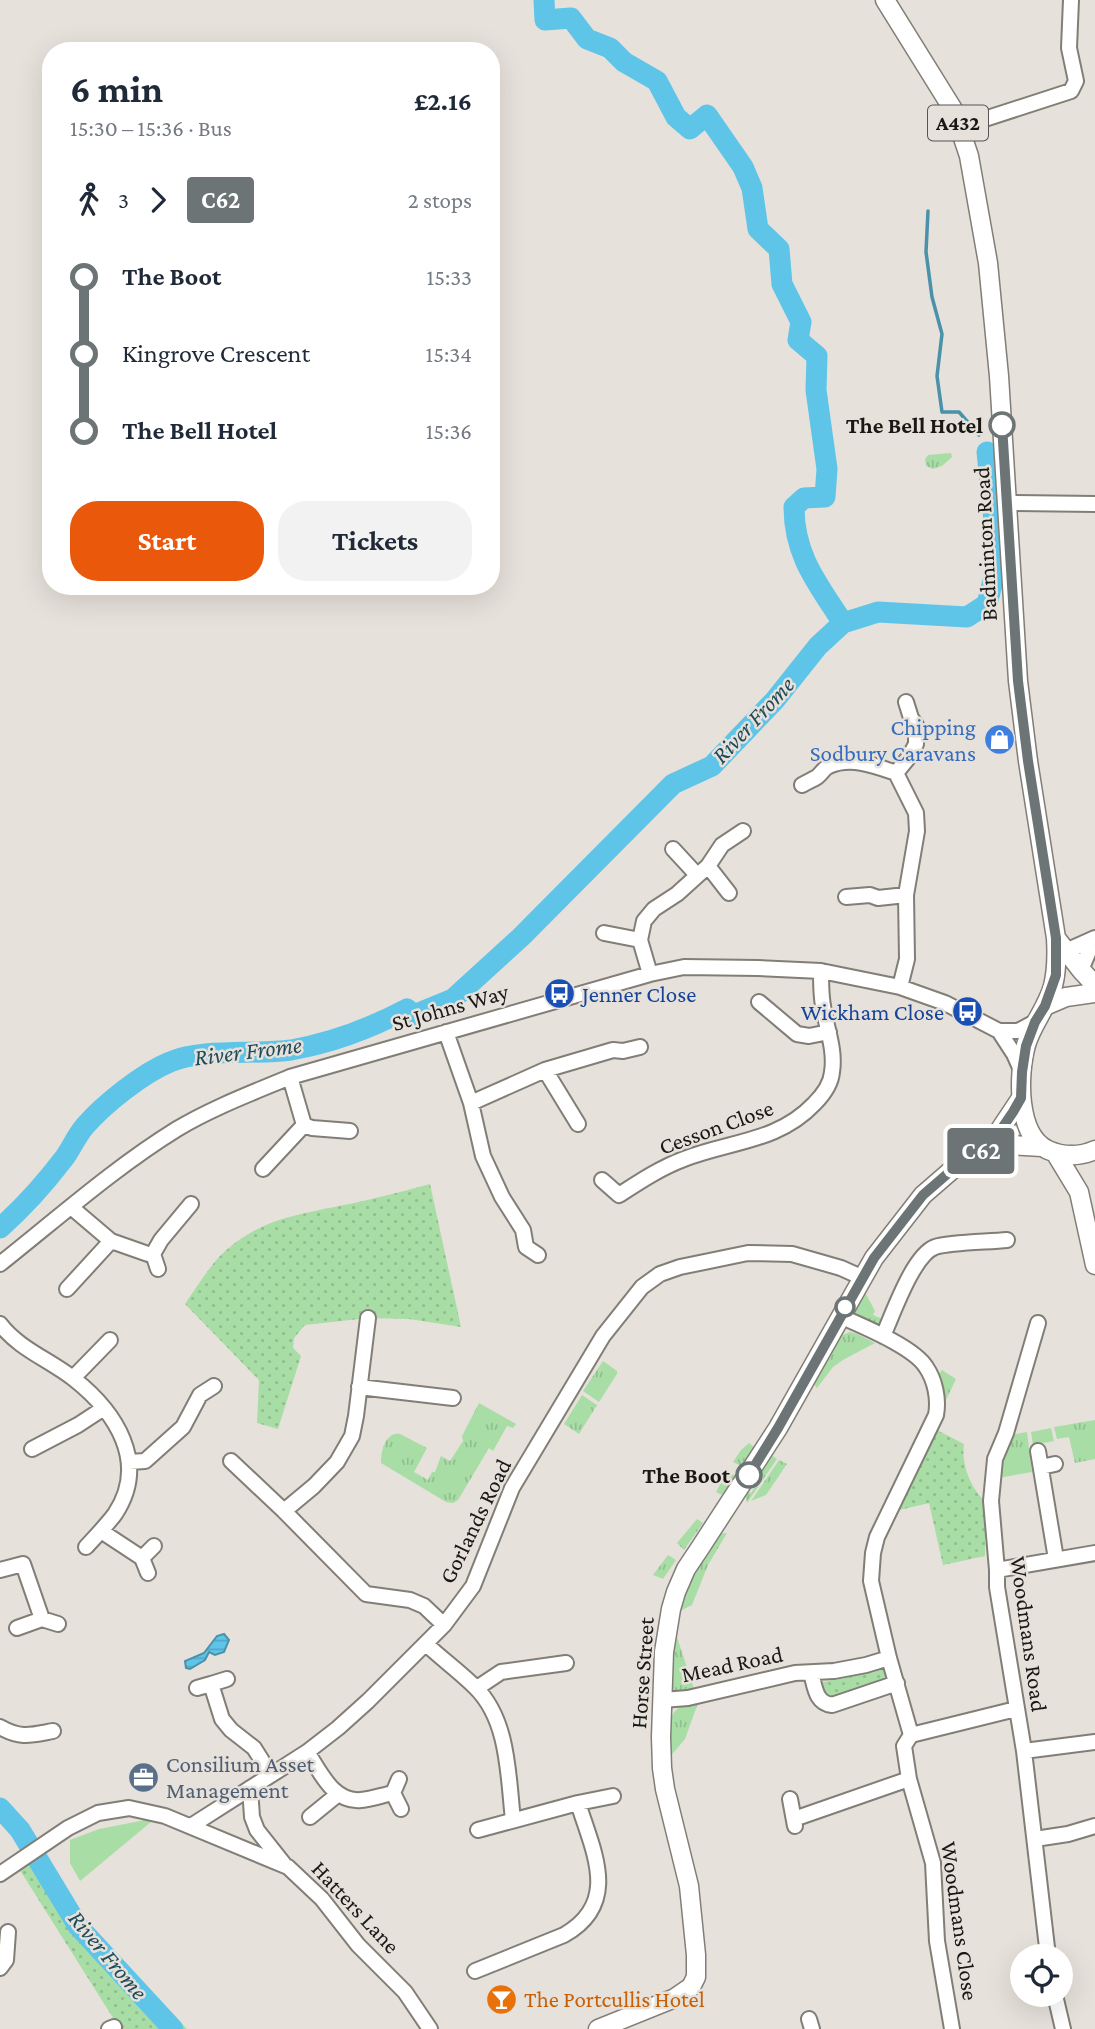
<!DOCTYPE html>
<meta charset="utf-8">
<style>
:root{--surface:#fff;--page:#f2f2f3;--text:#1f2937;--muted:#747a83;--accent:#ea580c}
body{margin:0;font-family:"Crimson Pro",serif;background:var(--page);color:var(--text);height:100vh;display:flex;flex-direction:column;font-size:26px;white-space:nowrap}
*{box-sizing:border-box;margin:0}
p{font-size:23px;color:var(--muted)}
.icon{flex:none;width:38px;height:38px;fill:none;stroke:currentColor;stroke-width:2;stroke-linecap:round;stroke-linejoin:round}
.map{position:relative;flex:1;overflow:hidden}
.side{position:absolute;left:42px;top:42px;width:458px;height:553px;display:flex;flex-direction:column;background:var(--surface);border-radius:28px;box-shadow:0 7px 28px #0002}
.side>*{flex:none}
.badge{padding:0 14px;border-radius:5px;font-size:24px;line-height:46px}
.buttons{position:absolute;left:1010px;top:1944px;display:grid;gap:14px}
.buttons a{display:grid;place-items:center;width:63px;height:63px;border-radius:50%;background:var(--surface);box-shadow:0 7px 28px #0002;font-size:35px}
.map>.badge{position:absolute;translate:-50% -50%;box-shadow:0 0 0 4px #fff}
.legs{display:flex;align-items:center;gap:10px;height:77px;padding:0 28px;font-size:23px}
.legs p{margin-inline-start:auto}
.headline{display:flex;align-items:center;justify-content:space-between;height:119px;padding:0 28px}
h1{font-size:38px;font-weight:700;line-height:52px}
.action{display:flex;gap:14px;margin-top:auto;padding:14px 28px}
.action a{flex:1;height:80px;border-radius:28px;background:var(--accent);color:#fff;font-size:28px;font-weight:700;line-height:80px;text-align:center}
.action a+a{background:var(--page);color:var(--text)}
ul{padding:0 28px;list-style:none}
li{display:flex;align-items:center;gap:24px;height:77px;font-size:26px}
li i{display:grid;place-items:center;width:10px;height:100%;margin:0 9px;background:currentColor}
li i::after{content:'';width:18px;height:18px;margin:-9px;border:5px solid;border-radius:50%;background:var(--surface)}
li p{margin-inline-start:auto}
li:first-child i{background:linear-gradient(#0000 50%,currentColor 0)}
li:last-child i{background:linear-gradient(currentColor 50%,#0000 0)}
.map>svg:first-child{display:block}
</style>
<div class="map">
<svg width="1095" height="2029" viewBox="0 0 1095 2029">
<defs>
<pattern id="grass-tufts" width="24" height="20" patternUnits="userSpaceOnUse" patternTransform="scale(1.75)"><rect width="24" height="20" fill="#a8dea6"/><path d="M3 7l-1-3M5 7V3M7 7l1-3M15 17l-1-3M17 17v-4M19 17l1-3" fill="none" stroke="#90be8e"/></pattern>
<pattern id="park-dots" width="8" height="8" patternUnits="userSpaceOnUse" patternTransform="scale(1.75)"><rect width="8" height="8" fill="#a8dea6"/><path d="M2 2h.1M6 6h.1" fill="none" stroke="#90be8e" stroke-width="1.8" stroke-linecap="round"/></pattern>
<pattern id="water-rules" width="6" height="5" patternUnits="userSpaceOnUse" patternTransform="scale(1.75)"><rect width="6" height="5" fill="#5ec5e9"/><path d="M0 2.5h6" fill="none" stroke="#51a8c7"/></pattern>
</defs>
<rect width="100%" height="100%" fill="#e6e1da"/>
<path fill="url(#grass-tufts)" d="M951,453L952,457L942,466L933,469L926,466L925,459L928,455Z
M862,1290L866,1294L875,1311L873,1315L885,1320L879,1327L856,1315L854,1310Z
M850,1332L857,1334L875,1343L843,1360L833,1367L817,1388L812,1382L838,1337Z
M603,1361L617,1371V1374L599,1402L583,1391Z
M942,1370L956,1379L946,1400L943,1399L936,1378Z
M582,1395L597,1405L579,1434L564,1424Z
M479,1403L516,1424L513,1428L507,1426L493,1451L489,1448L458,1500L453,1503L446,1502L381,1463C381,1451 385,1432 400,1434L427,1448L414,1472L428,1480L432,1472H435L441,1456L450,1461L463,1441L462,1436Z
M1095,1420V1459L1075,1463L1069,1437L1057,1439L1054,1427Z
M1051,1428L1054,1441L1033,1445L1031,1432Z
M1027,1432L1032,1472L998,1478L1011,1435Z
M749,1443L755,1448L741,1466L733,1462L741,1450Z
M773,1456L777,1459L747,1503L745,1495L747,1491L751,1493L755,1487L753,1481L769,1457Z
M779,1460L787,1464L766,1495L751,1501Z
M727,1471L736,1476V1478L722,1495L716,1492Z
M697,1519L703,1523L684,1550L677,1543Z
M727,1533L708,1565L692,1605L678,1612L688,1583L718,1534Z
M668,1555L676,1560L663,1579L653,1575Z
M674,1631H675L696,1695L676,1694L672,1689Z
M698,1703L685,1739L669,1758C669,1743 664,1714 682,1706C686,1704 693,1704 698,1703Z"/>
<path fill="url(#park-dots)" d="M430,1184L461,1327L409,1319L368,1318L305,1325L294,1338L293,1348L301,1356L278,1429L257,1423L259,1380L185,1304C196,1288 207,1270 220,1256C263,1214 308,1214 363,1201C385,1196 408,1190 430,1184Z
M937,1430L964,1444C961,1463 970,1488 985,1501V1556L943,1565L929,1503L895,1511Z
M878,1667L888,1670L889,1675L886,1676V1680L836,1697L824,1694L823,1682L875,1672Z
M41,1852L95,1932L187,2029H120L18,1867Z"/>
<path fill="#a8dea6" d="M145,1820L151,1822L80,1881L70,1863V1840L99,1829Z"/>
<path fill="url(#water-rules)" stroke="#4a91aa" stroke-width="2" d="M224,1634L229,1640L224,1652L215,1655L209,1652L205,1660L190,1669L186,1668L185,1661L204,1653L217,1636Z"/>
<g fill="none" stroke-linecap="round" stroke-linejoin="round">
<path stroke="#4a91aa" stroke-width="3.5" d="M928,211L926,252L932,297L942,334L937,376L942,412H959L979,435
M985,444L987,452"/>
<path stroke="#5ec5e9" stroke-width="21" d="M843,623L878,612L967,617L987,604L996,569L995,531L987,452
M0,1228C24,1207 46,1182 65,1157C72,1147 77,1135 85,1126C104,1104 143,1073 170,1062C202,1048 256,1055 291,1050C331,1043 371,1028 407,1009L414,1015L453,999L521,937L673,784L712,766L775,700L818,646L843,623C818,584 794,556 794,507L804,498L825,497L827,469L816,390L817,356L798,340L801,322L782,284L779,249L758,229L752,188L743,167L707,115L690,129L676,117L657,81L624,62L610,48L587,39L571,18L545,20L544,0
M0,1808L20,1830L78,1926L173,2029"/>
<defs>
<path id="minor" d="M960,127L1071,91L1076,81L1069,48L1071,0
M1007,503L1095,504
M896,773L909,757L916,744V725L911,718L906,702
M802,785C807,782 812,780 817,777C822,773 824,768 829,766C851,756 876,766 896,773L916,813L917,831L906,895L907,959L900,987
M673,849L697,875
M708,866L729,893
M846,897L870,895L878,898L906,895
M604,933L640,940
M1061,956L1066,951L1095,938
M1081,970L1094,939
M650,974L640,940L644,921L654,909L677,894L708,866L722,845L743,831
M759,1002L797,1034L809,1036L829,1032
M999,1031L1014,1054L1022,1072
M446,1032L471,1103L483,1156L502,1197L523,1230L526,1247L538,1255
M545,1070L578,1124
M290,1077L304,1125L312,1128L350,1131
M471,1103L545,1070L613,1050L623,1051L640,1047
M263,1169L304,1125
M602,1180L619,1195C639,1182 660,1168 684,1159C730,1141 778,1142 814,1104C823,1095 831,1085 832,1072C836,1047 824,1023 822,998C821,989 821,980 821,971
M71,1207L111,1241L148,1254H153L161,1240L191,1204
M153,1254L158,1269
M0,1264C58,1218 114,1168 177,1129C212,1108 252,1093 290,1077L650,974L684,967L758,968L821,971L900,987L945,1003L999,1031H1018L1035,1022
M67,1289L111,1241
M840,1316C862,1326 914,1347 926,1367C935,1380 939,1399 936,1415L877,1537L873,1553L871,1581L889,1658L911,1735
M1038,1323L1006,1433L995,1459L991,1501L997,1570V1587L1024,1751L1048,1956
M0,1324C19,1349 50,1360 74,1379C116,1412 149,1463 115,1514C106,1526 96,1536 86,1547
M883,1336C893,1314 913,1255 935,1247C951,1242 988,1242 1007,1240
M73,1378L110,1340
M359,1387L453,1398
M32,1449L78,1425L104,1408
M1038,1451L1056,1559
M231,1461L284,1511L366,1594L410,1600L424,1606L444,1625
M129,1462L145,1461L183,1427L200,1395L214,1386
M1041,1467L1055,1464
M284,1511L314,1486L337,1462L352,1436L356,1416L368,1318
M101,1531L142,1558
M0,1570L23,1564L42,1619
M997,1570L1095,1553
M148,1573L142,1558L154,1546
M17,1628L42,1619L58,1624
M426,1644C442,1659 460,1672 475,1687C509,1720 508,1776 513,1820
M811,1673C815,1686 815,1703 832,1705L897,1683
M211,1684L227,1679
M197,1688L211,1684L222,1719L231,1730L254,1748L271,1775
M477,1688L501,1672L566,1663
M662,1700L688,1698L795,1673L834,1671L866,1665L889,1658
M0,1727C21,1739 31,1735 53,1731
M1024,1751L1095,1742
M307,1752C320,1771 333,1803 361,1800C372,1799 383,1795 393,1793L399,1779
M250,1788L252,1817L257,1830L284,1864
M393,1793L401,1809
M790,1799L795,1826
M310,1817L337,1795
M794,1819L909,1779
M191,1826L307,1752L338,1728L368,1701L444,1625L473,1586L512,1488L603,1336L642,1287L660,1274L680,1267L748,1253L792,1254L841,1268L861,1277
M478,1830L578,1803L613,1796
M1035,1839L1068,1834L1095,1826
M0,1874L68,1828L98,1813L129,1808L165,1816L288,1867L322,1899L358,1945L405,1992L430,2029
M0,1968L6,1960L8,1932
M475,1971L564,1935C621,1903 593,1851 578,1803
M1055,1995L1063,2029
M809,2019L812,2029
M109,2029L114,2027
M952,2029L937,1941L933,1863L909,1779L904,1746L911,1735L1016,1709"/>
<path id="major" d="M885,0L954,111L969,156L988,263L999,376L1018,681L1028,761L1056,938C1057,955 1057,970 1053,986C1047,1008 1032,1024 1026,1045C1018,1074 1016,1135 1048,1150C1064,1157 1079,1157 1095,1150
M1056,938L1081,970L1095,985
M1045,1006L1066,997L1095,993
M984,1149L1010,1145L1042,1147
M1056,1154L1079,1192L1095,1265
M598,2029L675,1998L691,1987L696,1977V1955L689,1886L665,1789L662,1768L661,1737L664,1652L671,1609L676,1592L686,1569L700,1548L778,1428L874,1258L923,1195L953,1169L984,1149L997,1134L1021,1098"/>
</defs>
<use href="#minor" stroke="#827e77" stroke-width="18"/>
<use href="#major" stroke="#827e77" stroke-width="21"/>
<use href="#minor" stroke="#fff" stroke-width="14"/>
<use href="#major" stroke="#fff" stroke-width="18"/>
</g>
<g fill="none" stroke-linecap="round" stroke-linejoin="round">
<defs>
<path id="line-1" d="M749,1475L778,1428L874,1258L923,1195L953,1169L984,1149L998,1134L1013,1112L1021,1098L1022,1072L1026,1046L1035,1022L1045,1006L1056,975V938L1028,761L1018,681L1002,425"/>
</defs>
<use href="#line-1" stroke="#fff" stroke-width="16"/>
<use href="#line-1" stroke="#6c7476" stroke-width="10"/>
</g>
<defs>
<symbol id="shop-disc" viewBox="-11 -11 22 22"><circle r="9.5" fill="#3f7fe0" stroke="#e6e1da"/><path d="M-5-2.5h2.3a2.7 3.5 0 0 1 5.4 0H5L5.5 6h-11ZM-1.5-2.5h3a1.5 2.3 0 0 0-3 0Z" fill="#fff"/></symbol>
<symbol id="bus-disc" viewBox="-11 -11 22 22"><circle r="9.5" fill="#1a4fb4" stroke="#e6e1da"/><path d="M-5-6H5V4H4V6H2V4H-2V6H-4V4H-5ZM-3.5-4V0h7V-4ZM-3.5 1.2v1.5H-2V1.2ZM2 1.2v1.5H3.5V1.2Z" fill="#fff"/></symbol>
<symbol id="office-disc" viewBox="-11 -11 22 22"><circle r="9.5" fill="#5c6f8a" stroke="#e6e1da"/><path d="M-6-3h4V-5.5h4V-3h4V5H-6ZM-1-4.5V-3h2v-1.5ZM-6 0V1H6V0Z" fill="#fff"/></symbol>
<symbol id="bar-disc" viewBox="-11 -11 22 22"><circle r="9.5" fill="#e8710a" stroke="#e6e1da"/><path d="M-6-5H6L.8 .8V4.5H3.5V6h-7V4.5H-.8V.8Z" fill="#fff"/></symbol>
</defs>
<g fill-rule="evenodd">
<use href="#shop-disc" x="982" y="722" width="35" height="35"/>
<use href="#bus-disc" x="542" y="976" width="35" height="35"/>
<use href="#bus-disc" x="950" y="994" width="35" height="35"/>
<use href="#office-disc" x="126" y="1760" width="35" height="35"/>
<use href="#bar-disc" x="484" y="1982" width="35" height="35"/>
</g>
<g fill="#fff" stroke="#6c7476" stroke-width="3.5">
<circle cx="1002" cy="425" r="12"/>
<circle cx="845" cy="1307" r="9"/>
<circle cx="749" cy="1475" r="12"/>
</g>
<g text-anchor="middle" stroke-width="5" stroke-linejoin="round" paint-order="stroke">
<rect fill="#e6e1da" stroke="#575451" stroke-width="2" x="928" y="105.5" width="60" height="35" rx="5"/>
<g font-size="21" font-weight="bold" fill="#1a1816">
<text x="958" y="130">A432</text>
</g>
<g font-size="23" font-weight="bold" fill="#1a1816" stroke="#e6e1da" text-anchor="end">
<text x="983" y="433">The Bell Hotel</text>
<text x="730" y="1483">The Boot</text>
</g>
<g font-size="23" fill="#1a1816" stroke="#e6e1da">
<text transform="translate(985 544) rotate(-93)" y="8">Badminton Road</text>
<text transform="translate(450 1007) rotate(-16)" y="8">St Johns Way</text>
<text transform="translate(716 1127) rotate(-20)" y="8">Cesson Close</text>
<text transform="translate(475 1521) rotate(-64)" y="8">Gorlands Road</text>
<text transform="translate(1029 1634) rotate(82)" y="8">Woodmans Road</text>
<text transform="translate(732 1664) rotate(-12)" y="8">Mead Road</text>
<text transform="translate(642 1673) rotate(-86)" y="8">Horse Street</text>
<text transform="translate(356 1907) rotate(47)" y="8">Hatters Lane</text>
<text transform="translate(960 1921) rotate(82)" y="8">Woodmans Close</text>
</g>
<g font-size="23" fill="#366cbe" stroke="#e6e1da" text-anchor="end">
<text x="976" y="735">Chipping<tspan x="976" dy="26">Sodbury Caravans</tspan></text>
</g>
<g font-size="23" fill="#164399" stroke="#e6e1da" text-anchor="start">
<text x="582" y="1002">Jenner Close</text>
<text x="944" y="1020" text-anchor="end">Wickham Close</text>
</g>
<g font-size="23" fill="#4e5e75" stroke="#e6e1da" text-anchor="start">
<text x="166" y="1772">Consilium Asset<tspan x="166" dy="26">Management</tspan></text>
</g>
<g font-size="23" fill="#c56008" stroke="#e6e1da" text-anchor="start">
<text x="524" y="2007">The Portcullis Hotel</text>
</g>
<g font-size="24" font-style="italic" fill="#1e4a5a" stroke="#e6e1da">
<text transform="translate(753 720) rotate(-47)" y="8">River Frome</text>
<text transform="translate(248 1051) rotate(-7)" y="8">River Frome</text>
<text transform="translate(108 1955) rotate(50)" y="8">River Frome</text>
</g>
</g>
</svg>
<div class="buttons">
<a><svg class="icon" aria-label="locate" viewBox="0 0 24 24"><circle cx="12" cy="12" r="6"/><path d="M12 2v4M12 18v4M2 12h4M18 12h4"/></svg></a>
</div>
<b class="badge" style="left:981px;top:1151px;background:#6c7476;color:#fff">C62</b>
<section class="side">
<div class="headline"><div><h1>6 min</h1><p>15:30 – 15:36 · Bus</p></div><b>£2.16</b></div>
<div class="legs"><svg class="icon" aria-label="walk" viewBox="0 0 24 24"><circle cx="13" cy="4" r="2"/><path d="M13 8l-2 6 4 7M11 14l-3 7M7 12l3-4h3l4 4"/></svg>3<svg class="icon" aria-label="forward" viewBox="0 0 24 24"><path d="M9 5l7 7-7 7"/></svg><b class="badge" style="background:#6c7476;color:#fff">C62</b><p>2 stops</p></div>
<ul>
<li><i style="color:#6c7476"></i><b>The Boot</b><p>15:33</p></li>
<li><i style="color:#6c7476"></i><span>Kingrove Crescent</span><p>15:34</p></li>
<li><i style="color:#6c7476"></i><b>The Bell Hotel</b><p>15:36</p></li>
</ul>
<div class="action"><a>Start</a><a>Tickets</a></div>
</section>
</div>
